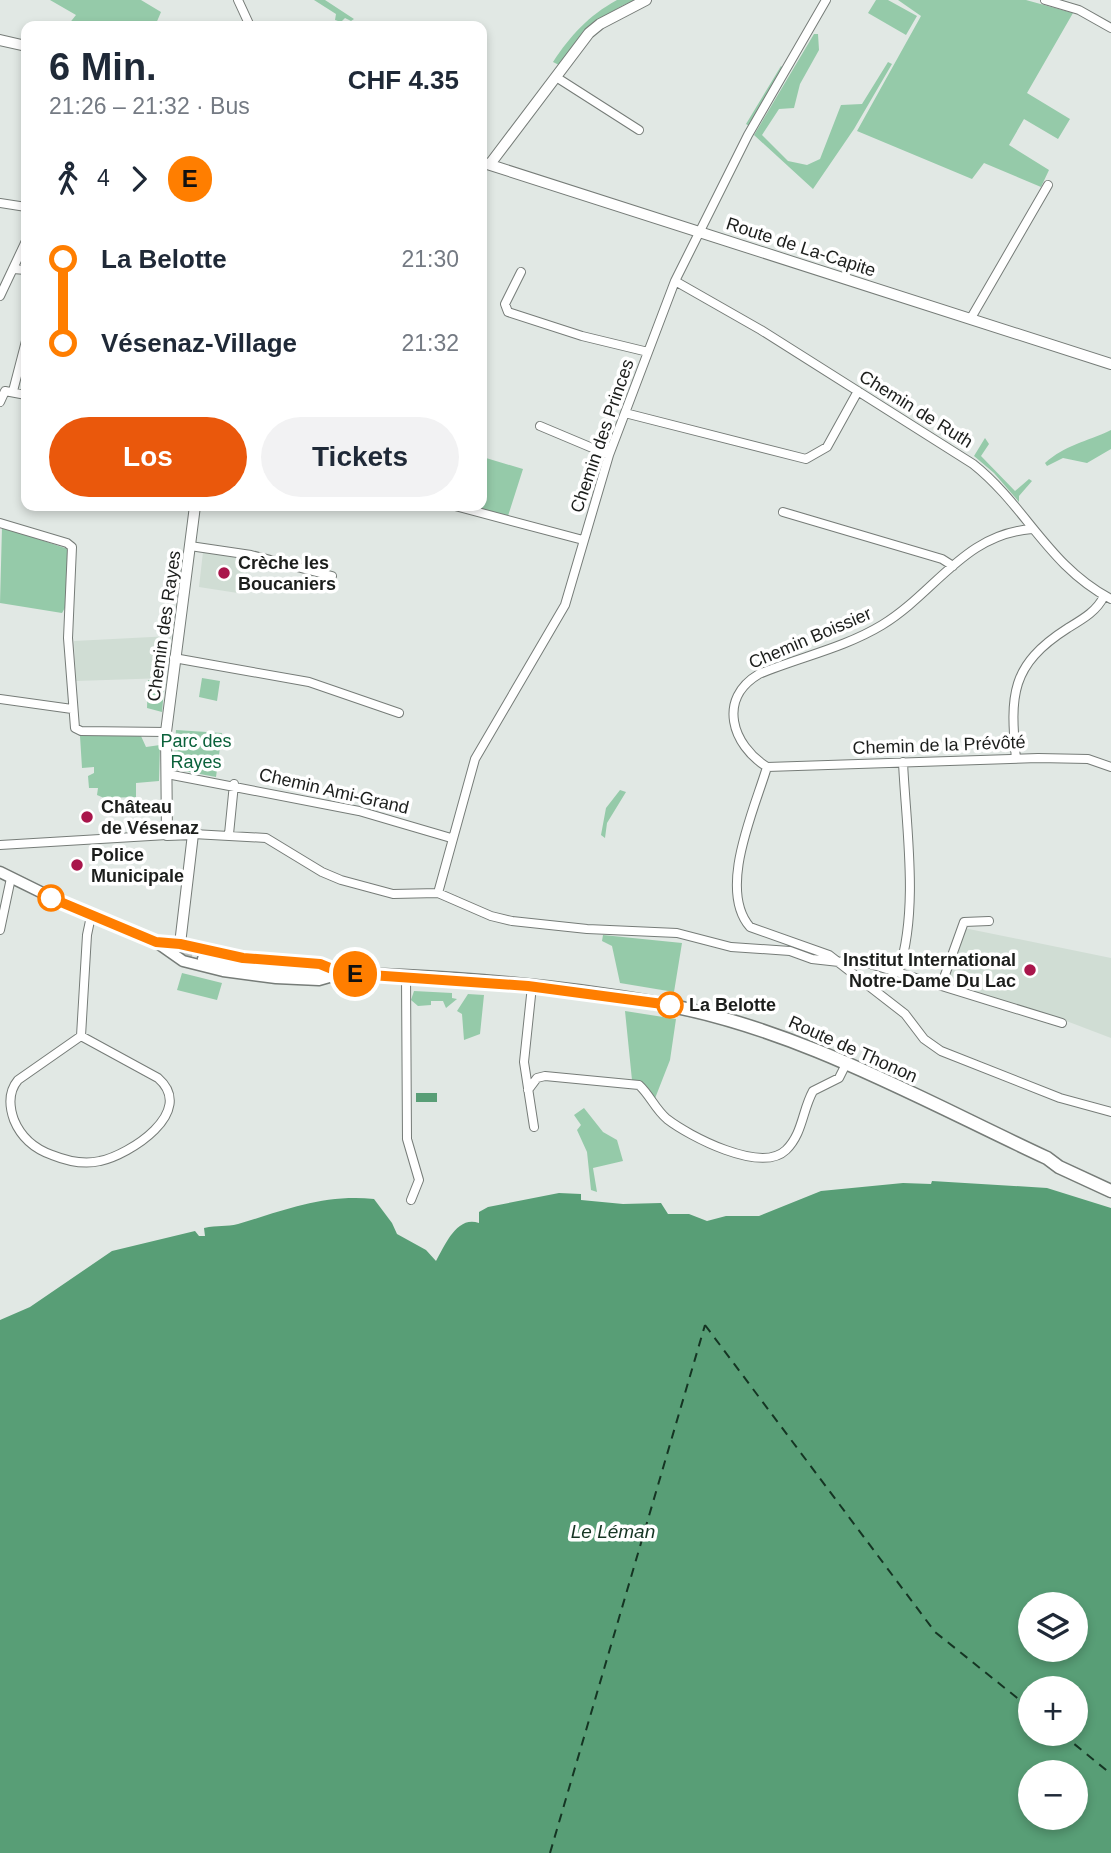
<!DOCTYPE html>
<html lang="de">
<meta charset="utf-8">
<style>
:root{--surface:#fff;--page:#f2f2f3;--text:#1f2937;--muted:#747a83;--accent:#ea580c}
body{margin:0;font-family:Helvetica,sans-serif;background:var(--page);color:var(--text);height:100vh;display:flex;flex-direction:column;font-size:26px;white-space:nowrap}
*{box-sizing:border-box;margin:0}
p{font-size:23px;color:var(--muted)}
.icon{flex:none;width:38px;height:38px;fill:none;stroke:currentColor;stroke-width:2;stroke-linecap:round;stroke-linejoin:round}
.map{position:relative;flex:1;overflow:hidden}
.sheet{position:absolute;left:21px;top:21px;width:466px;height:490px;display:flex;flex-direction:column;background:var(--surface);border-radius:14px;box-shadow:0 4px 10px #0003}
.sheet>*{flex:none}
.badge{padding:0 14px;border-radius:23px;font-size:24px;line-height:46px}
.buttons{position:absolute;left:1018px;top:1592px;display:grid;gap:14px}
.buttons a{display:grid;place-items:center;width:70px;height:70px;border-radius:50%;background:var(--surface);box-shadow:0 4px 10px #0003;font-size:35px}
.map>.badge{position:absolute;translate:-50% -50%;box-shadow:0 0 0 4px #fff}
.legs{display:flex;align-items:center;gap:10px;height:77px;padding:0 28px;font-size:23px}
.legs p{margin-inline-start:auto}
.overview{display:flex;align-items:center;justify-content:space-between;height:119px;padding:0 28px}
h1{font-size:38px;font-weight:600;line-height:52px}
.primary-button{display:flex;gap:14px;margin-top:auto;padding:14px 28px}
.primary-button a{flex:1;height:80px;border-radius:42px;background:var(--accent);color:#fff;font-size:28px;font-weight:600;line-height:80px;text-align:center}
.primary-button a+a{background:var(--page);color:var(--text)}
ul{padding:0 28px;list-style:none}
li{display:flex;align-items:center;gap:24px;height:84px;font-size:26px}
li i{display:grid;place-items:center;width:10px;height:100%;margin:0 9px;background:currentColor}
li i::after{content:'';width:18px;height:18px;margin:-9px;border:5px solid;border-radius:50%;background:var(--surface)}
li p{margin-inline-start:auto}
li:first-child i{background:linear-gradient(#0000 50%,currentColor 0)}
li:last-child i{background:linear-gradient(currentColor 50%,#0000 0)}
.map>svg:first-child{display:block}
</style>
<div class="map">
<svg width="1111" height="1853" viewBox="0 0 1111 1853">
<rect width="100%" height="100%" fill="#e1e8e4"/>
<path fill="#d0ddd4" d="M203,552L249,560L244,594L199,587Z
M171,636L166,678L76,681L74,641Z
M964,928L1111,958V1038L1069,1022L945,983Z"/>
<path fill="#95caa9" d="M50,0H141L161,12L155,26H73L68,25L76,15Z
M314,0H325L354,19L351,21L345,18L341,22L335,20L336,14Z
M617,0H635C600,14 581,36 559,65L553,62C571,35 588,16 617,0Z
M876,0H888L917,16L906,35L868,13Z
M898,0H1026L1073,13L1027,93L1070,119L1058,139L1024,119L1009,145L1049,170L1041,187L984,163L972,179L857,131L921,16Z
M814,34H818L819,50L800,84L794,108L779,109L762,135L788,161L807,165L820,159L841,105L862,104L888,62L892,64L854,129L813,189L754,135Z
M781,66L784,69L749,126L746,124Z
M1111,430V449L1087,463L1063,458L1047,466L1045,463C1065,445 1086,442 1111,430Z
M985,438L989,444L981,456L1015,491L1029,479L1032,481L1019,496V502L994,473L974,456Z
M486,458L523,469L508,516L470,506H481V471Z
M2,527L68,549L66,606L62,613L0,603Z
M202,678L220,681L217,701L199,697Z
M165,679L162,712L147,708L148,680Z
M176,730L222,733L216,777L173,769Z
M80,736H141L146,747L160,745L159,781L136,783V797L104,798L97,795L98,788H89L88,776L94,773V767L82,768Z
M620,790L626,792L607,823L605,838L601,835L606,808Z
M603,935L682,943L674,992L620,983L612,946L602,941Z
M182,973L222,983L217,1000L177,990Z
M414,991L452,993V998L457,999L446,1008L443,1001H431V1005L418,1006L411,1000Z
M468,994L484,995L480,1034L464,1040L462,1014L457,1011Z
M625,1011L676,1019L670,1060L654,1101L640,1082L632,1080Z
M584,1108L603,1132L617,1140L623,1161L593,1168L597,1192L591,1190L587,1152L577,1130L581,1125L574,1115Z"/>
<path fill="#589e76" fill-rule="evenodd" d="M416,1093H437V1102H416Z
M932,1181L1047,1188L1111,1208V1853H0V1320L30,1307L112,1251L195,1231L199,1236H205L204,1228C218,1225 226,1227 238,1224C283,1211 322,1194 374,1199L392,1223L397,1234L426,1250L436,1261C445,1245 457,1215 479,1223V1212L488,1207L559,1193L581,1194V1200L623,1204L661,1203L668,1214H689L707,1221L726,1216H759L821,1191L903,1183L931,1184ZM1031,1605H1076V1650H1031ZM1031,1689H1076V1734H1031ZM1031,1773H1076V1818H1031Z"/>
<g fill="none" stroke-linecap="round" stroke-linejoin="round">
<path stroke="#153523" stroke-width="2" stroke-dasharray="9 7" stroke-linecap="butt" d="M705,1325L935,1632L1031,1709
M1062,1734L1111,1774
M550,1853L705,1325"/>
<path stroke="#bac0bc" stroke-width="12" stroke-dasharray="12 6" stroke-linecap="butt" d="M164,945L204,959"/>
<defs>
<path id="minor" d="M238,0L250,26
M1045,0L1079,10L1111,28
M556,77L639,130
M0,203L26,207
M13,269L26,270
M521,272L505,304L508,312L582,336L648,352
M675,281L761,330L973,464C1026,506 1048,566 1111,599
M0,296L26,241
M971,318L1048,185
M13,391L26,341
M0,402L5,391L26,395
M625,413L806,459L827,447L858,391
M540,426L609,455
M455,506L583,540
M783,512L942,559L953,566
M0,523L67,543L72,547L68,638L75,728L81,731L166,732
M1032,529C964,534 936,592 882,625C844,648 800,657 759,674C717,699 732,745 767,767C755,808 717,889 750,927L829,955L905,1014L924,1039L941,1051L1060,1098L1111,1112
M190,546L251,555L332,576
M174,658L309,682L399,713
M0,699L72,709
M1016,759C1010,695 1010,665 1068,628C1083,619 1097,611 1104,596
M767,767L1038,758L1088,759L1111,767
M167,774L359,811L451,838
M193,834L266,838L322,872L341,880L393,894L438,893L491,916L512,921L587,929L677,933L731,947L790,951L812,959L839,962L854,959L1062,1023
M229,834L234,784
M0,845L167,835
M438,893L475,759L565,605L609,455L675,281L748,135L826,0
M0,930L11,878
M899,970C919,908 906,827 903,762
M406,976L407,1139L419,1180L411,1200
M532,986L524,1062L534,1127
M941,986L964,922L989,921
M81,1036L158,1078C197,1112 129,1155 100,1161C84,1165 67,1161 52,1155C35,1149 21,1137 14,1120C9,1106 8,1092 18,1080Z
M81,1036L87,935L91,916
M528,1090L537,1078L545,1076L639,1085C650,1095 655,1109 667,1119C689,1136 761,1174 786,1150C803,1133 802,1111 813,1091L839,1078L846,1064"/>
<path id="tertiary" d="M0,40L26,46
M481,162L1111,364
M490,164L589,33L600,24L646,0
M180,944L193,834L167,835L166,732L195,506"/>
<path id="secondary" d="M0,872L71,907L156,942L183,961L223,971L276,978L319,980L340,974
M157,942C186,944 213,954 242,958C275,963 312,958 342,973"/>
<path id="primary" d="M204,959C269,974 337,973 403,976C488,980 573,988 656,1003C795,1027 920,1099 1047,1158L1059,1167L1111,1191"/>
</defs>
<use href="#minor" stroke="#767c78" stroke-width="10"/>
<use href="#tertiary" stroke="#767c78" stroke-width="12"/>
<use href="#secondary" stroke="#767c78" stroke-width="13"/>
<use href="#primary" stroke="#767c78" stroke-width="15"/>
<use href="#minor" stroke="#fff" stroke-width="8"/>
<use href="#tertiary" stroke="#fff" stroke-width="10"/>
<use href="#secondary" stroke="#fff" stroke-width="10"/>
<use href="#primary" stroke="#fff" stroke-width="12"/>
</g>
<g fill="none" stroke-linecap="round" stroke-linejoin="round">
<defs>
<path id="line-1" d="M51,898L156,942L180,944L243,958L320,964L342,973L528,986L670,1005"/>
</defs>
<use href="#line-1" stroke="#fff" stroke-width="16"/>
<use href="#line-1" stroke="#ff7e00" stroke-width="10"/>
</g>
<g fill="#a9164b" stroke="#fff" stroke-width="2.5">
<circle cx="224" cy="573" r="7"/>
<circle cx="87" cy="817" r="7"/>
<circle cx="77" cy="865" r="7"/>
<circle cx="1030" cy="970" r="7"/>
</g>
<g fill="#fff" stroke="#ff7e00" stroke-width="3.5">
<circle cx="51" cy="898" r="12"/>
<circle cx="670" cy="1005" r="12"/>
</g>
<g text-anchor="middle" stroke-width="7" stroke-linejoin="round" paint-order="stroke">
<g font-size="18" fill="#1c1e1c" stroke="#fff">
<text transform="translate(801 247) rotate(18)" y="6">Route de La-Capite</text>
<text transform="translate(916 409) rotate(32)" y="6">Chemin de Ruth</text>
<text transform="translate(602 436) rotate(-71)" y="6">Chemin des Princes</text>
<text transform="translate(164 626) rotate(-82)" y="6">Chemin des Rayes</text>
<text transform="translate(810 638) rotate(-23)" y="6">Chemin Boissier</text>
<text transform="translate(939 745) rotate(-2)" y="6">Chemin de la Prévôté</text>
<text transform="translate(334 791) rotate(13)" y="6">Chemin Ami-Grand</text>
<text transform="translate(853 1049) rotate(24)" y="6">Route de Thonon</text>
</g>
<g font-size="18" font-weight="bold" fill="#1c1e1c" stroke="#fff" text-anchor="start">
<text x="238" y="569">Crèche les<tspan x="238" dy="21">Boucaniers</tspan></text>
<text x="101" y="813">Château<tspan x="101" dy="21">de Vésenaz</tspan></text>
<text x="91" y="861">Police<tspan x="91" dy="21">Municipale</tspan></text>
<text x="1016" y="966" text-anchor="end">Institut International<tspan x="1016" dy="21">Notre-Dame Du Lac</tspan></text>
</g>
<g font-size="18" fill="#0b623b" stroke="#fff">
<text x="196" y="747">Parc des<tspan x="196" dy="21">Rayes</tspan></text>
</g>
<g font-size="18" font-weight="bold" fill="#1c1e1c" stroke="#fff" text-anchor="start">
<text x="689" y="1011">La Belotte</text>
</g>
<g font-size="19" font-style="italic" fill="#153523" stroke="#fff">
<text x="613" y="1538">Le Léman</text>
</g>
</g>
</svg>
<div class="buttons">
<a><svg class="icon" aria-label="layers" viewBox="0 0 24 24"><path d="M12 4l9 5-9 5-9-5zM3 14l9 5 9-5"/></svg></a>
<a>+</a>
<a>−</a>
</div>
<b class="badge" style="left:355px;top:974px;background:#ff7e00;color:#111">E</b>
<section class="sheet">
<div class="overview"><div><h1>6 Min.</h1><p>21:26 – 21:32 · Bus</p></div><b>CHF 4.35</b></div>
<div class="legs"><svg class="icon" aria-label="walk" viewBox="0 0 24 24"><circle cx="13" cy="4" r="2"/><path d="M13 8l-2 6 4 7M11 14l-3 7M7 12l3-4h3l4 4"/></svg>4<svg class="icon" aria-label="forward" viewBox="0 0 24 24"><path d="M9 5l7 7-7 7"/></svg><b class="badge" style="background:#ff7e00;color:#111">E</b></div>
<ul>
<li><i style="color:#ff7e00"></i><b>La Belotte</b><p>21:30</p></li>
<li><i style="color:#ff7e00"></i><b>Vésenaz-Village</b><p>21:32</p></li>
</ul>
<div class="primary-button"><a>Los</a><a>Tickets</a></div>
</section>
</div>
